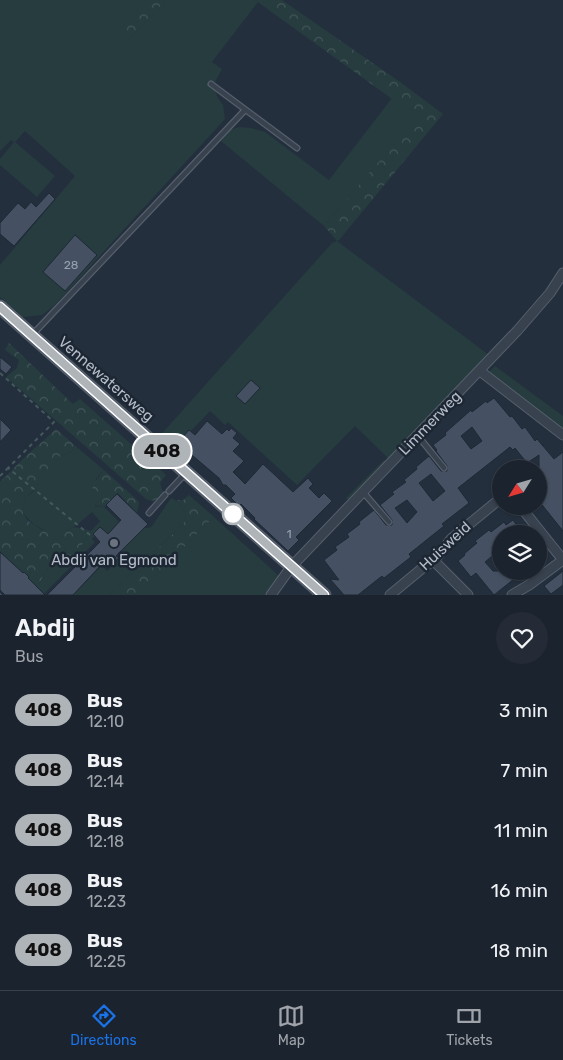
<!DOCTYPE html>
<style>
:root{--surface:#1b232e;--page:#242b36;--text:#f1f3f6;--muted:#a0a4aa;--line:#39404a;--accent:#1a73e8}
body{margin:0;font-family:Rubik,sans-serif;background:var(--page);color:var(--text);height:100vh;display:flex;flex-direction:column;font-size:19px;white-space:nowrap}
*{box-sizing:border-box;margin:0}
p{font-size:16px;color:var(--muted)}
.icon{flex:none;width:28px;height:28px;fill:none;stroke:currentColor;stroke-width:2;stroke-linecap:round;stroke-linejoin:round}
.map{position:relative;height:595px;overflow:hidden}
.drawer{display:flex;flex-direction:column;background:var(--surface);flex:1}
.drawer>*{flex:none}
.badge{padding:0 10px;border-radius:16px;font-size:18px;line-height:32px}
.needle{width:32px;rotate:233deg}
.tools{position:absolute;left:492px;top:460px;display:grid;gap:10px}
.tools a{display:grid;place-items:center;width:55px;height:55px;border-radius:50%;background:var(--surface);box-shadow:0 1px 4px #0004,0 0 0 1px var(--line);font-size:25px}
.map>.badge{position:absolute;translate:-50% -50%;box-shadow:0 0 0 2px #fff}
.round{display:grid;place-items:center;flex:none;width:52px;height:52px;border-radius:26px;background:var(--page)}
.overview{display:flex;align-items:center;justify-content:space-between;height:85px;padding:0 15px}
h1{font-size:24px;font-weight:600;line-height:38px}
ul{padding:0;list-style:none}
li{display:flex;align-items:center;gap:15px;height:60px;padding:0 15px}
li div{flex:1}
li b{display:block;font-size:19px}
li em{font-style:normal}
li .badge{min-width:55px;font-weight:700;text-align:center}
.menu{display:flex;justify-content:space-around;align-items:center;height:70px;border-top:1px solid var(--line);background:var(--surface);font-size:14px;color:var(--muted)}
.menu a{display:grid;justify-items:center;gap:2px}
.menu .on{color:var(--accent)}
.map>svg:first-child{display:block}
</style>
<div class="map">
<svg width="563" height="595" viewBox="0 0 563 595">
<defs>
<pattern id="forest-crowns" width="20" height="18" patternUnits="userSpaceOnUse" patternTransform="scale(1.25)"><rect width="20" height="18" fill="#263c3f"/><path d="M2 6a3 3 0 1 1 6 0M12 15a3 3 0 1 1 6 0" fill="none" stroke="#435659"/></pattern>
</defs>
<rect width="100%" height="100%" fill="#242f3e"/>
<path fill="#263c3f" d="M0,0H146L119,30L129,40L166,0H255L258,2L212,62L222,69L213,86L218,98L223,105L225,119L54,306L42,315L23,317L0,297V265L75,176L25,131L15,142L55,176L37,197L0,165V159L14,142L11,140L0,151Z
M392,98L418,117L324,226L221,141L230,130L239,127L251,128L265,132L329,180Z
M337,241L489,355L389,459L355,426L297,485L228,422L225,425L210,411L171,452L157,439L332,243Z
M495,366L563,416V430L493,377L489,372Z
M78,448L104,470L96,479L95,506L104,507L120,523L107,536L100,531L92,539L95,542L43,595L0,556V551L37,588L49,565L52,563L69,559L78,550L91,531L100,521L92,512C84,519 76,527 65,531C48,536 30,525 22,510L26,497L34,491L59,457Z
M171,498C179,501 184,508 186,516L183,524L110,595H73L102,565L107,571L116,562L113,558L143,528H149L152,526Z
M214,517L279,576L266,595H136Z"/>
<path fill="url(#forest-crowns)" d="M146,0H166L129,40L118,30Z
M255,0H282L400,82L443,114L339,240L337,241L324,226L417,117Z
M9,343L73,404L80,399L166,475L160,483L163,492L157,499L152,501L146,499L6,377L17,368L19,360L5,350Z
M56,429L78,448L59,457L42,483L26,497L22,510L27,520L42,530L65,531L74,527L91,531C85,539 77,556 68,559C61,562 55,561 49,565L37,588L0,551V482L25,457Z
M384,460L387,463L349,500L346,498Z
M104,470L136,499L139,503L137,513L118,493L104,507L92,504L89,499L94,483Z
M189,495L214,517L136,595H110L183,524L186,516L184,510L177,500H183Z"/>
<path fill="#455162" stroke="#1f2835" fill-rule="evenodd" d="M49,193L55,199L14,246L0,234V223L18,203L25,209L31,202L36,207Z
M75,235L97,255L65,291L43,272Z
M0,357L12,367L6,374L0,369Z
M251,380L260,388L245,404L236,396Z
M494,398L510,417L512,416L522,429L525,427L535,441L537,439L554,459L563,452V531L539,501V455L527,463L515,448L513,450L510,447L458,488L469,503L442,524L444,526L409,554L411,557L384,578L382,576L358,595H344L330,579L339,580L324,560L337,550L335,547L349,537L347,534L360,524L359,522L374,510L386,525H392V520L380,505L394,494L392,492L406,482L404,480L417,469L416,467L429,456L441,471H447V466L436,451L437,450L433,445L446,435L445,433L471,410L472,412L486,401L487,403ZM472,427L482,441L471,449L461,436ZM431,474L445,491L433,501L419,483ZM407,500L417,512L407,523L395,508Z
M0,419L11,430L0,442Z
M207,421L222,434L227,429L229,431L231,428L237,433L233,438L240,444L233,451L244,461L233,472L245,484L263,464L293,492L308,478L313,484L309,488L319,498L324,493L332,501L296,537L299,540L288,551L254,519L255,518L241,504L239,506L231,498L235,494L226,485H223L219,478L186,450L189,446L181,439L189,430L195,435Z
M117,494L148,524L116,556L119,558L109,567L104,562L73,595H47L100,542L93,534L100,527L108,534L121,520L106,505Z
M513,520L523,534H501V539L492,546L497,552L485,562L493,571H524L494,595L476,573L471,577L458,561L465,555L464,554L477,543L475,541L489,530L491,532L504,522L506,525Z
M0,552L23,573L24,572L29,577L28,578L45,595H5L0,590Z
M563,571V585L551,594L544,586Z"/>
<g fill="none" stroke-linecap="round" stroke-linejoin="round">
<defs>
<path id="lane" d="M211,84L297,148
M33,334L245,110
M418,436L444,468
M169,491L186,473
M363,492L389,522
M149,513L165,495"/>
<path id="street" d="M480,371L563,435
M520,506L563,560
M434,561L468,595
M271,595L291,567L517,331L550,293L563,273
M390,595L425,566L434,561L451,539L501,498
M512,595L529,585L563,560"/>
<path id="secondary" d="M0,307L324,595"/>
</defs>
<use href="#lane" stroke="#565f6c" stroke-width="7"/>
<use href="#street" stroke="#565f6c" stroke-width="11"/>
<use href="#secondary" stroke="#565f6c" stroke-width="15"/>
<path stroke="#44595c" stroke-width="2" stroke-dasharray="4 4" stroke-linecap="butt" d="M0,373L54,422L8,468L90,535
M0,476L8,468
M0,594L1,595"/>
<use href="#lane" stroke="#38414e" stroke-width="4.5"/>
<use href="#street" stroke="#38414e" stroke-width="9"/>
<use href="#secondary" stroke="#465061" stroke-width="12"/>
</g>
<g fill="none" stroke-linecap="round" stroke-linejoin="round">
<defs>
<path id="line" d="M0,307L324,595"/>
</defs>
<use href="#line" stroke="#fff" stroke-width="11"/>
<use href="#line" stroke="#afb4b9" stroke-width="8"/>
</g>
<circle fill="#fff" stroke="#afb4b9" stroke-width="2.5" cx="233" cy="514" r="10"/>
<circle fill="#6b7280" stroke="#1d2633" stroke-width="2" cx="114" cy="543" r="5"/>
<g text-anchor="middle" stroke-width="5" stroke-linejoin="round" paint-order="stroke">
<g font-size="12" fill="#98a1af">
<text x="71" y="269">28</text>
<text x="289" y="538">1</text>
</g>
<g font-size="15" fill="#b4bcc9" stroke="#1d2633">
<text transform="translate(106 379) rotate(41)" y="5">Vennewatersweg</text>
<text transform="translate(430 423) rotate(-46)" y="5">Limmerweg</text>
<text transform="translate(445 546) rotate(-43)" y="5">Huisweid</text>
</g>
<g font-size="15" fill="#b4bcc9" stroke="#1d2633">
<text x="114" y="565">Abdij van Egmond</text>
</g>
</g>
</svg>
<div class="tools">
<a><svg class="needle" viewBox="-14 -14 28 28"><path d="M0-13l5 13h-10z" fill="#e53935"/><path d="M0 13l5-13h-10z" fill="#a0a4aa"/></svg></a>
<a><svg class="icon" aria-label="layers" viewBox="0 0 24 24"><path d="M12 4l9 5-9 5-9-5zM3 14l9 5 9-5"/></svg></a>
</div>
<b class="badge" style="left:162px;top:451px;background:#afb4b9;color:#111">408</b>
</div>
<section class="drawer">
<div class="overview"><div><h1>Abdij</h1><p>Bus</p></div><a class="round"><svg class="icon" aria-label="heart" viewBox="0 0 24 24"><path d="M12 20l-8-8c-3-5 5-10 8-4 3-6 11-1 8 4z"/></svg></a></div>
<ul>
<li><span class="badge" style="background:#afb4b9;color:#111">408</span><div><b>Bus</b><p>12:10</p></div><em>3 min</em></li>
<li><span class="badge" style="background:#afb4b9;color:#111">408</span><div><b>Bus</b><p>12:14</p></div><em>7 min</em></li>
<li><span class="badge" style="background:#afb4b9;color:#111">408</span><div><b>Bus</b><p>12:18</p></div><em>11 min</em></li>
<li><span class="badge" style="background:#afb4b9;color:#111">408</span><div><b>Bus</b><p>12:23</p></div><em>16 min</em></li>
<li><span class="badge" style="background:#afb4b9;color:#111">408</span><div><b>Bus</b><p>12:25</p></div><em>18 min</em></li>
</ul>
</section>
<nav class="menu">
<a class="on"><svg class="icon" aria-label="directions" viewBox="0 0 24 24"><path d="M12 3l9 9-9 9-9-9zM9 14v-3h6M13 9l2 2-2 2"/></svg>Directions</a>
<a><svg class="icon" aria-label="map" viewBox="0 0 24 24"><path d="M3 6l6-2 6 2 6-2v14l-6 2-6-2-6 2zM9 4v14M15 6v14"/></svg>Map</a>
<a><svg class="icon" aria-label="tickets" viewBox="0 0 24 24"><path d="M3 7h18v10H3zM15 7v10"/></svg>Tickets</a>
</nav>
